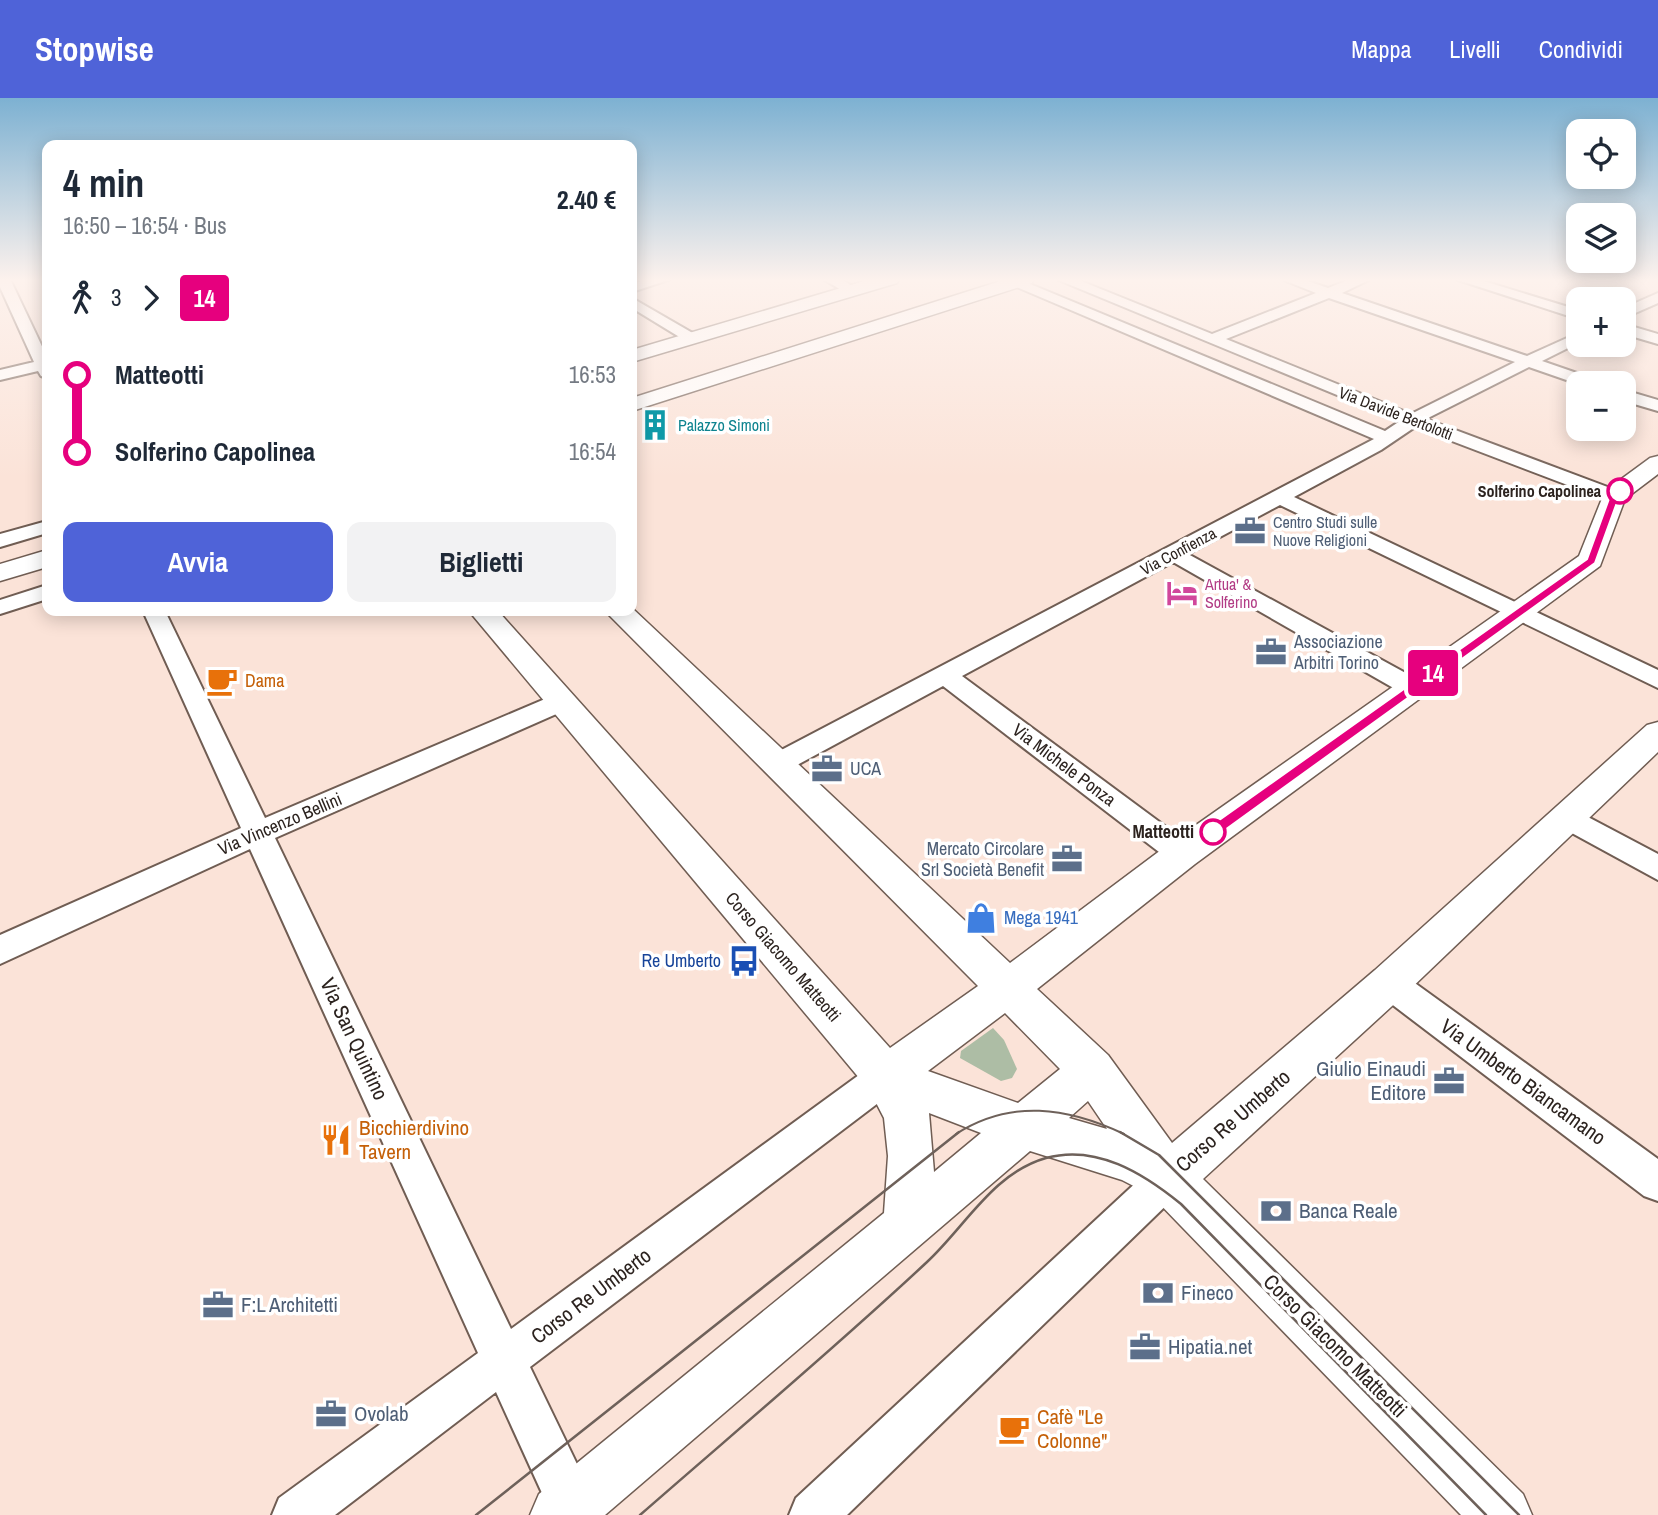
<!DOCTYPE html>
<html lang="it">
<meta charset="utf-8">
<style>
:root{--surface:#fff;--page:#f2f2f3;--text:#1f2937;--muted:#747a83;--accent:#4f63d8}
body{margin:0;font-family:"Archivo Narrow",sans-serif;background:var(--page);color:var(--text);height:100vh;display:flex;flex-direction:column;font-size:26px;white-space:nowrap}
*{box-sizing:border-box;margin:0}
p{font-size:23px;color:var(--muted)}
.icon{flex:none;width:38px;height:38px;fill:none;stroke:currentColor;stroke-width:2;stroke-linecap:round;stroke-linejoin:round}
.map{position:relative;flex:1;overflow:hidden}
.details{position:absolute;left:42px;top:42px;width:595px;height:476px;display:flex;flex-direction:column;background:var(--surface);border-radius:14px;box-shadow:0 4px 18px #0003}
.details>*{flex:none}
.badge{padding:0 14px;border-radius:5px;font-size:24px;line-height:46px}
.fabs{position:absolute;left:1566px;top:21px;display:grid;gap:14px}
.fabs a{display:grid;place-items:center;width:70px;height:70px;border-radius:14px;background:var(--surface);box-shadow:0 4px 18px #0003;font-size:35px}
.map>.badge{position:absolute;translate:-50% -50%;box-shadow:0 0 0 4px #fff}
.legs{display:flex;align-items:center;gap:10px;height:77px;padding:0 21px;font-size:23px}
.legs p{margin-inline-start:auto}
.head{display:flex;align-items:center;justify-content:space-between;height:119px;padding:0 21px}
h1{font-size:38px;font-weight:700;line-height:52px}
.button{display:flex;gap:14px;margin-top:auto;padding:14px 21px}
.button a{flex:1;height:80px;border-radius:14px;background:var(--accent);color:#fff;font-size:28px;font-weight:700;line-height:80px;text-align:center}
.button a+a{background:var(--page);color:var(--text)}
ul{padding:0 21px;list-style:none}
li{display:flex;align-items:center;gap:24px;height:77px;font-size:26px}
li i{display:grid;place-items:center;width:10px;height:100%;margin:0 9px;background:currentColor}
li i::after{content:'';width:18px;height:18px;margin:-9px;border:5px solid;border-radius:50%;background:var(--surface)}
li p{margin-inline-start:auto}
li:first-child i{background:linear-gradient(#0000 50%,currentColor 0)}
li:last-child i{background:linear-gradient(currentColor 50%,#0000 0)}
header{display:flex;align-items:center;gap:42px;box-sizing:border-box;height:98px;padding:0 35px;background:var(--accent);color:#fff}
header strong{font-size:33px}
nav{display:flex;gap:38px;margin-inline-start:auto;font-size:24px}
.map>svg:first-child{display:block}
</style>
<header>
<strong>Stopwise</strong>
<nav><a>Mappa</a><a>Livelli</a><a>Condividi</a></nav>
</header>
<div class="map">
<svg width="1658" height="1417" viewBox="0 0 1658 1417">
<rect width="100%" height="100%" fill="#fbe3d8"/>
<path fill="#adbda5" d="M993,930L1004,942L1017,971L1012,980L1001,983L960,960L961,953Z"/>
<g fill="none" stroke-linecap="round" stroke-linejoin="round">
<defs>
<path id="minor" d="M0,181H10L47,259V280L41,278L38,273L0,282V272L34,264L0,189Z
M647,181H671L632,194V186Z
M823,181H841L860,193L858,196H848Z
M998,181H1018L1385,333L1400,323L1056,181H1076L1212,236L1316,195L1281,181H1302L1328,190L1351,181H1371L1342,195L1527,258L1578,235V245L1542,263L1597,282L1599,285L1578,286L1529,269L1426,321L1621,394L1624,398L1621,402H1607L1415,329L1381,352L1294,399L1658,572V590L1280,407L1188,456L1422,584L1425,590L1422,596L1413,598L1404,596L1173,464L962,578L1192,748L1197,756L1192,764L1182,767L1172,764L943,588L786,673L777,676L768,673L764,666L768,659L1374,341ZM1329,200L1515,264L1411,316L1226,241Z
M1455,181H1477L1578,212V221Z
M1658,195V205L1624,220V210Z
M632,200L696,237L699,240L696,243H686L632,210Z
M1624,226L1658,236V246L1624,236Z
M1624,292L1658,302V313L1624,303Z
M47,423V435L0,449V436Z
M47,487V501L0,516V502Z
M143,513H165L265,720L552,598L561,596L570,598L574,604L570,610L275,740L511,1231L874,966L886,961L898,966L904,978L898,990L530,1269L589,1391L596,1408L592,1417H552L496,1294L335,1417H272L279,1400L478,1255L250,751L0,866V837L241,730Z
M1569,709L1658,756V782L1559,728L1555,720L1559,712Z
M1389,871L1401,875L1658,1061V1103L1644,1098L1377,895L1373,885L1377,875Z
M1168,1061L1181,1067L1187,1080L1181,1093L847,1417H789L796,1400L1155,1067Z"/>
<path id="tertiary" d="M871,181H899L897,185L632,264V252Z
M1007,181H1034L1032,185L632,313V300Z
M1658,358V376L1625,401L1600,468L1195,766L1037,891L1108,957L1172,1045L1375,872L1647,627L1658,624V654L1403,898L1203,1081L1523,1396L1532,1417H1461L1151,1097L1122,1082L1030,1053L605,1417H530L539,1396L884,1115L888,1058L884,1020L870,993L469,513H498L890,950L978,888L605,513H632V510L1010,865L1169,746L1579,458L1605,393L1650,360ZM1005,915L1060,971L1018,1005L928,973ZM1088,1003L1107,1031L1069,1020ZM929,1015L981,1035L934,1074Z
M47,452V469L0,483V466Z"/>
</defs>
<use href="#minor" stroke="#705d53" stroke-width="4"/>
<use href="#tertiary" stroke="#705d53" stroke-width="3"/>
<use href="#minor" fill="#fff" fill-rule="evenodd"/>
<use href="#tertiary" fill="#fff" fill-rule="evenodd"/>
<path stroke="#6e615a" stroke-width="2" d="M956,1036C1011,1001 1067,1009 1124,1036"/>
<path stroke="#6e615a" stroke-width="2.5" d="M1120,1034L1159,1057L1519,1417
M476,1417L959,1034
M640,1417C736,1333 834,1251 927,1164C965,1129 993,1075 1046,1060C1096,1046 1143,1075 1181,1106L1486,1417"/>
</g>
<linearGradient id="sky" x2="0" y2="1"><stop stop-color="#7db1d2"/><stop offset="0.48" stop-color="#fdf2ed"/><stop offset="1" stop-color="#fdf2ed" stop-opacity="0"/></linearGradient>
<rect width="1658" height="380" fill="url(#sky)"/>
<path fill="#e6007e" stroke="#fff" stroke-width="2" d="M1617,391L1625,393L1619,399L1595,465L1218,737H1208V730L1587,461L1610,398Z"/>
<defs>
<symbol id="building-bare" viewBox="-9 -9 18 18"><path d="M-4-6H4V6H1V3H-1V6H-4ZM-2.5-4.3h1.7v1.8h-1.7ZM.8-4.3h1.7v1.8H.8ZM-2.5-1h1.7V.8h-1.7ZM.8-1h1.7V.8H.8Z" fill="#0f9aa8" stroke="#fff" stroke-width="2.5" paint-order="stroke"/></symbol>
<symbol id="office-bare" viewBox="-9 -9 18 18"><path d="M-6-3h4V-5.5h4V-3h4V5H-6ZM-1-4.5V-3h2v-1.5ZM-6 0V1H6V0Z" fill="#5c6f8a" stroke="#fff" stroke-width="2.5" paint-order="stroke"/></symbol>
<symbol id="hotel-bare" viewBox="-9 -9 18 18"><path d="M-6-4.5h1.5V1H6V5H4.5V3h-9V5H-6ZM-4 0a1.8 1.8 0 1 1 3.6 0ZM.5 0V-2.5h3Q6-2.5 6 0Z" fill="#d1479c" stroke="#fff" stroke-width="2.5" paint-order="stroke"/></symbol>
<symbol id="cafe-bare" viewBox="-9 -9 18 18"><path d="M-5.5-4.5H6V0H3Q3 3.5 0 3.5H-2.5Q-5.5 3.5-5.5 0ZM3-3.2v2h1.7v-2ZM-6 4.5H4V6H-6Z" fill="#e8710a" stroke="#fff" stroke-width="2.5" paint-order="stroke"/></symbol>
<symbol id="shop-bare" viewBox="-9 -9 18 18"><path d="M-5-2.5h2.3a2.7 3.5 0 0 1 5.4 0H5L5.5 6h-11ZM-1.5-2.5h3a1.5 2.3 0 0 0-3 0Z" fill="#3f7fe0" stroke="#fff" stroke-width="2.5" paint-order="stroke"/></symbol>
<symbol id="bus-bare" viewBox="-9 -9 18 18"><path d="M-5-6H5V4H4V6H2V4H-2V6H-4V4H-5ZM-3.5-4V0h7V-4ZM-3.5 1.2v1.5H-2V1.2ZM2 1.2v1.5H3.5V1.2Z" fill="#1a4fb4" stroke="#fff" stroke-width="2.5" paint-order="stroke"/></symbol>
<symbol id="restaurant-bare" viewBox="-9 -9 18 18"><path d="M-5-6h1v4h1v-4h1v4h1v-4h1v5L-1.5 .5V6h-2V.5L-5-1ZM5-6V6H3V1.5H1.5Q1.5-4 5-6Z" fill="#e8710a" stroke="#fff" stroke-width="2.5" paint-order="stroke"/></symbol>
<symbol id="bank-bare" viewBox="-9 -9 18 18"><path d="M-6-4H6V4H-6ZM0-2.3a2.3 2.3 0 1 0 0 4.6a2.3 2.3 0 1 0 0-4.6Z" fill="#5c6f8a" stroke="#fff" stroke-width="2.5" paint-order="stroke"/></symbol>
</defs>
<g fill-rule="evenodd">
<use href="#building-bare" x="633" y="305" width="44" height="44"/>
<use href="#office-bare" x="1228" y="411" width="44" height="44"/>
<use href="#hotel-bare" x="1160" y="473" width="44" height="44"/>
<use href="#office-bare" x="1249" y="532" width="44" height="44"/>
<use href="#cafe-bare" x="200" y="561" width="44" height="44"/>
<use href="#office-bare" x="805" y="649" width="44" height="44"/>
<use href="#office-bare" x="1045" y="739" width="44" height="44"/>
<use href="#shop-bare" x="959" y="798" width="44" height="44"/>
<use href="#bus-bare" x="722" y="841" width="44" height="44"/>
<use href="#office-bare" x="1427" y="961" width="44" height="44"/>
<use href="#restaurant-bare" x="314" y="1020" width="44" height="44"/>
<use href="#bank-bare" x="1254" y="1091" width="44" height="44"/>
<use href="#bank-bare" x="1136" y="1173" width="44" height="44"/>
<use href="#office-bare" x="196" y="1185" width="44" height="44"/>
<use href="#office-bare" x="1123" y="1227" width="44" height="44"/>
<use href="#office-bare" x="309" y="1294" width="44" height="44"/>
<use href="#cafe-bare" x="992" y="1309" width="44" height="44"/>
</g>
<g fill="#fff" stroke="#e6007e" stroke-width="3.5">
<circle cx="1620" cy="393" r="12"/>
<circle cx="1213" cy="734" r="12"/>
</g>
<g text-anchor="middle" stroke-width="7" stroke-linejoin="round" paint-order="stroke">
<g font-size="16" fill="#2c231f" stroke="#fff">
<text transform="translate(1396 315) rotate(21)" y="6">Via Davide Bertolotti</text>
<text transform="translate(1178 453) rotate(-28)" y="6">Via Confienza</text>
</g>
<g font-size="16" fill="#0d838f" stroke="#fff" text-anchor="start">
<text x="678" y="333">Palazzo Simoni</text>
</g>
<g font-size="16" font-weight="bold" fill="#2c231f" stroke="#fff" text-anchor="end">
<text x="1601" y="399">Solferino Capolinea</text>
</g>
<g font-size="16" fill="#4e5e75" stroke="#fff" text-anchor="start">
<text x="1273" y="430">Centro Studi sulle<tspan x="1273" dy="18">Nuove Religioni</tspan></text>
</g>
<g font-size="16" fill="#b23c85" stroke="#fff" text-anchor="start">
<text x="1205" y="492">Artua' &amp;<tspan x="1205" dy="18">Solferino</tspan></text>
</g>
<g font-size="18" fill="#4e5e75" stroke="#fff" text-anchor="start">
<text x="1294" y="550">Associazione<tspan x="1294" dy="21">Arbitri Torino</tspan></text>
<text x="850" y="677">UCA</text>
<text x="1044" y="757" text-anchor="end">Mercato Circolare<tspan x="1044" dy="21">Srl Società Benefit</tspan></text>
</g>
<g font-size="18" fill="#c56008" stroke="#fff" text-anchor="start">
<text x="245" y="589">Dama</text>
</g>
<g font-size="18" fill="#2c231f" stroke="#fff">
<text transform="translate(1064 667) rotate(37)" y="6">Via Michele Ponza</text>
<text transform="translate(280 726) rotate(-23)" y="6">Via Vincenzo Bellini</text>
<text transform="translate(783 859) rotate(49)" y="6">Corso Giacomo Matteotti</text>
</g>
<g font-size="18" font-weight="bold" fill="#2c231f" stroke="#fff" text-anchor="end">
<text x="1194" y="740">Matteotti</text>
</g>
<g font-size="18" fill="#366cbe" stroke="#fff" text-anchor="start">
<text x="1004" y="826">Mega 1941</text>
</g>
<g font-size="18" fill="#164399" stroke="#fff" text-anchor="end">
<text x="721" y="869">Re Umberto</text>
</g>
<g font-size="21" fill="#2c231f" stroke="#fff">
<text transform="translate(354 941) rotate(65)" y="7">Via San Quintino</text>
<text transform="translate(1523 984) rotate(36)" y="7">Via Umberto Biancamano</text>
<text transform="translate(1233 1023) rotate(-41)" y="7">Corso Re Umberto</text>
<text transform="translate(591 1198) rotate(-37)" y="7">Corso Re Umberto</text>
<text transform="translate(1335 1248) rotate(45)" y="7">Corso Giacomo Matteotti</text>
</g>
<g font-size="21" fill="#4e5e75" stroke="#fff" text-anchor="start">
<text x="1426" y="978" text-anchor="end">Giulio Einaudi<tspan x="1426" dy="24">Editore</tspan></text>
<text x="1299" y="1120">Banca Reale</text>
<text x="1181" y="1202">Fineco</text>
<text x="241" y="1214">F:L Architetti</text>
<text x="1168" y="1256">Hipatia.net</text>
<text x="354" y="1323">Ovolab</text>
</g>
<g font-size="21" fill="#c56008" stroke="#fff" text-anchor="start">
<text x="359" y="1037">Bicchierdivino<tspan x="359" dy="24">Tavern</tspan></text>
<text x="1037" y="1326">Cafè "Le<tspan x="1037" dy="24">Colonne"</tspan></text>
</g>
</g>
</svg>
<div class="fabs">
<a><svg class="icon" aria-label="locate" viewBox="0 0 24 24"><circle cx="12" cy="12" r="6"/><path d="M12 2v4M12 18v4M2 12h4M18 12h4"/></svg></a>
<a><svg class="icon" aria-label="layers" viewBox="0 0 24 24"><path d="M12 4l9 5-9 5-9-5zM3 14l9 5 9-5"/></svg></a>
<a>+</a>
<a>−</a>
</div>
<b class="badge" style="left:1433px;top:575px;background:#e6007e;color:#fff">14</b>
<section class="details">
<div class="head"><div><h1>4 min</h1><p>16:50 – 16:54 · Bus</p></div><b>2.40 €</b></div>
<div class="legs"><svg class="icon" aria-label="walk" viewBox="0 0 24 24"><circle cx="13" cy="4" r="2"/><path d="M13 8l-2 6 4 7M11 14l-3 7M7 12l3-4h3l4 4"/></svg>3<svg class="icon" aria-label="forward" viewBox="0 0 24 24"><path d="M9 5l7 7-7 7"/></svg><b class="badge" style="background:#e6007e;color:#fff">14</b></div>
<ul>
<li><i style="color:#e6007e"></i><b>Matteotti</b><p>16:53</p></li>
<li><i style="color:#e6007e"></i><b>Solferino Capolinea</b><p>16:54</p></li>
</ul>
<div class="button"><a>Avvia</a><a>Biglietti</a></div>
</section>
</div>
